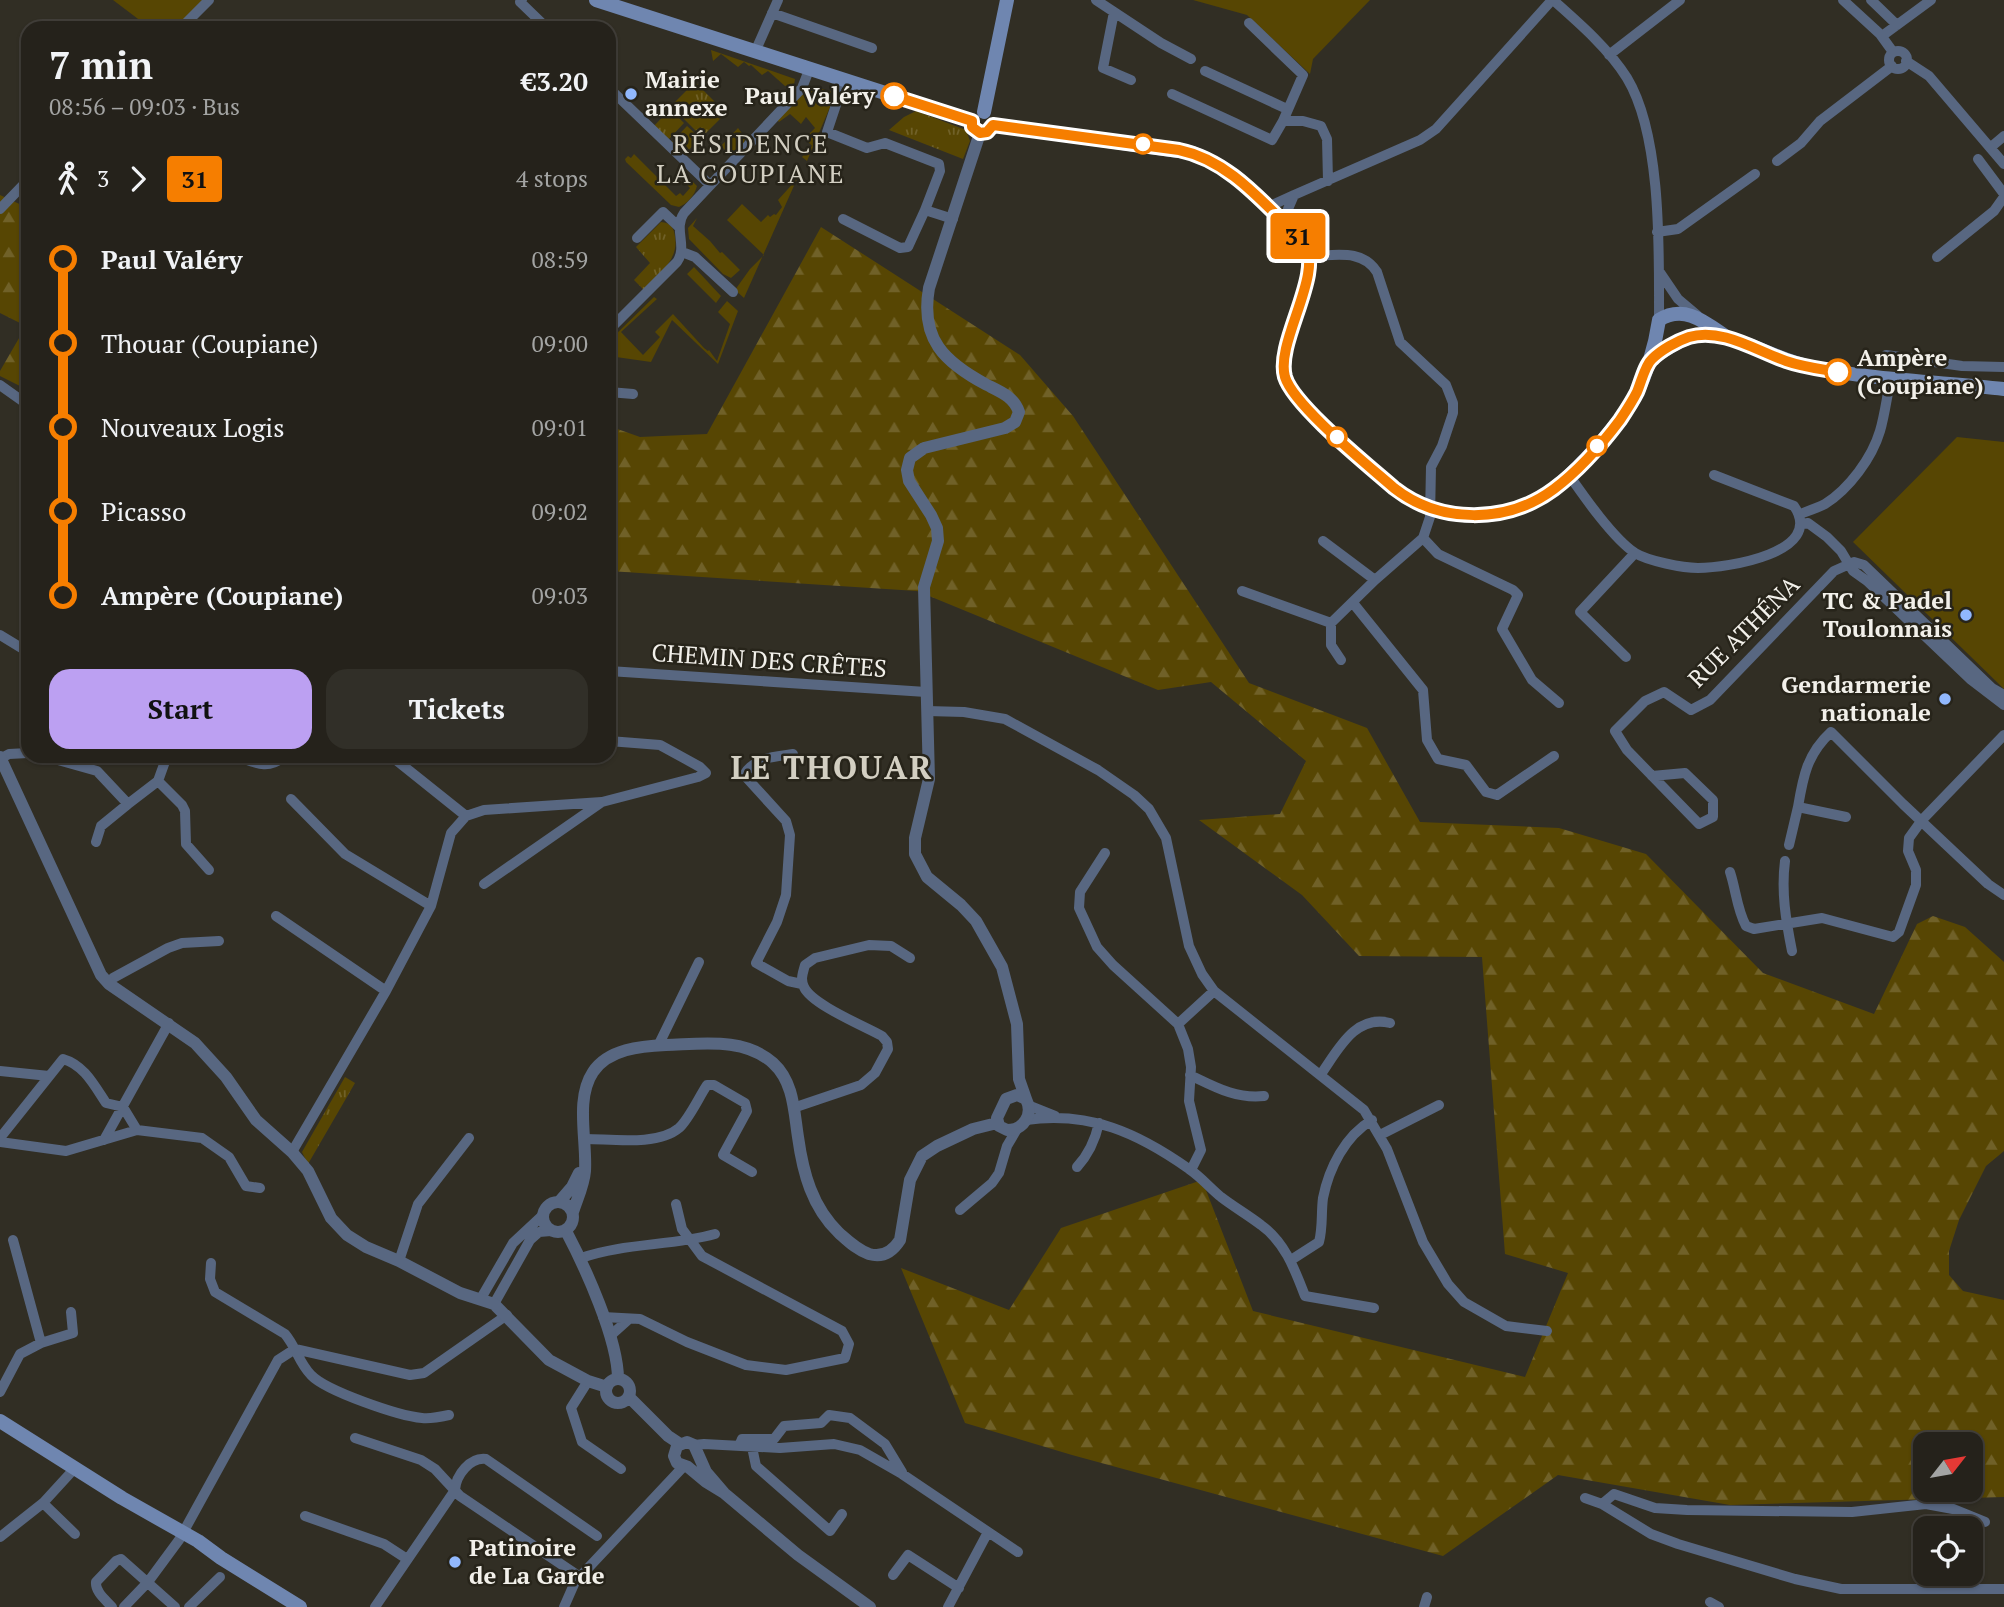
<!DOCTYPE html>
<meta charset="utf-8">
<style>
:root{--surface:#25221b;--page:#312f28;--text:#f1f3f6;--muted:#a3a4a3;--line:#423f3a;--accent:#bca0f2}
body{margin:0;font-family:"PT Serif",serif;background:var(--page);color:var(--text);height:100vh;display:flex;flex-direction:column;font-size:26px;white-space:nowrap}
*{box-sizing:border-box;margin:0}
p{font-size:23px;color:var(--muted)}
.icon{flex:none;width:38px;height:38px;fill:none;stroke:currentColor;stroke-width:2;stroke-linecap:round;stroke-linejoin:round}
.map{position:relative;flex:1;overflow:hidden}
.panel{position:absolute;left:21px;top:21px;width:595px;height:742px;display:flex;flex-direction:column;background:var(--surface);border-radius:21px;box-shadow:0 2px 5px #0004,0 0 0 2px var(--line)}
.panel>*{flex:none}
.badge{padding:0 14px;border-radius:5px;font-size:24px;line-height:46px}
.needle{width:46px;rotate:59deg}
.fabs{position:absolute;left:1913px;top:1432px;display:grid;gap:14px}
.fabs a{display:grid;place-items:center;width:70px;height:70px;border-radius:14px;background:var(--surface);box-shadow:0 2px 5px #0004,0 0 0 2px var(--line);font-size:35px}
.map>.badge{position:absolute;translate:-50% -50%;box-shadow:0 0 0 4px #fff}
.legs{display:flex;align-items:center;gap:10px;height:77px;padding:0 28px;font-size:23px}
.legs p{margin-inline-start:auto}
.headline{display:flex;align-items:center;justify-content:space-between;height:119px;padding:0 28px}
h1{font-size:38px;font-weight:800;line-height:52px}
.primary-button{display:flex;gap:14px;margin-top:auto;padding:14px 28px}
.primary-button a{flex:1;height:80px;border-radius:21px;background:var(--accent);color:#111;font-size:28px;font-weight:800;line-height:80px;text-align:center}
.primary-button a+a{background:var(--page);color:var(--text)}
ul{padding:0 28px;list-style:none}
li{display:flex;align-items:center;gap:24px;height:84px;font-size:26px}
li i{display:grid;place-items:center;width:10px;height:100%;margin:0 9px;background:currentColor}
li i::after{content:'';width:18px;height:18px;margin:-9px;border:5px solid;border-radius:50%;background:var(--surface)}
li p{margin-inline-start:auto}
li:first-child i{background:linear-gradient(#0000 50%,currentColor 0)}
li:last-child i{background:linear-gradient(currentColor 50%,#0000 0)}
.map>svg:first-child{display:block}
</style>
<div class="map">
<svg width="2004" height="1607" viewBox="0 0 2004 1607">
<defs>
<pattern id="forest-firs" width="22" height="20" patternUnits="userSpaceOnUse" patternTransform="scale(1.75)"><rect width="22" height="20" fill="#574603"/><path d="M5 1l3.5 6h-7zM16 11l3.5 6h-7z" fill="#706128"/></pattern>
<pattern id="park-tufts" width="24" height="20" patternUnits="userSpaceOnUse" patternTransform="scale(1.75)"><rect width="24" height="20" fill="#574603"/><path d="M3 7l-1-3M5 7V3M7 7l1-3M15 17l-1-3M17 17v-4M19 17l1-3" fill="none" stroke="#706128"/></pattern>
</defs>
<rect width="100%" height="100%" fill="#312e24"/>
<path fill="#574603" d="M113,0H205L177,28H150Z
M1193,0H1370L1313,59L1310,74L1247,15Z
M711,50L795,79L794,85L785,86L768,71L762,75L751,65L749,66L744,62L738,67L721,54L713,61Z
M815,87L836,93L807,161L802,157L812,146L803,136L805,138L815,128L806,117L801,124L790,114L779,122L777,120L803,94L806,95Z
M738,128L745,137L744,143L732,153L727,152L721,146Z
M634,154L676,196L680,193L683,196L690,188L680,177L684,173L697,186C695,195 687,204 679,207L671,205L626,162L625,159L628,156L631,158Z
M797,179L744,298L735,290L750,269L764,255L727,220L742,204L761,222L768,215L770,217L774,214L776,215L782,207L778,200Z
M697,218L693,226L710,241L720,253L722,252L740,270L731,278L723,274L689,239L688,228Z
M694,267L721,296L716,303L687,274Z
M654,297L657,299L621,332L643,355L660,337L655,332L673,314L704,348L708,351L709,350L717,361L730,324L718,312L727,301L738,311L718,364L672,320L651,362L609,356L611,339Z
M1957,437L2004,442V689L1853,542Z"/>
<path fill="url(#forest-firs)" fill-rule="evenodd" d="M0,195L28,208V390L0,376V371L26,326L0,313Z
M821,227L1020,355L1073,416L1249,683L1367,728L1420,822L1559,828L1646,854L1763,973L1874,1014L1917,924L1933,916L1965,927L2004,962V1151L1986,1166L1959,1220L1949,1251V1275L1963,1291L2004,1300V1497L1730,1505L1558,1475L1443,1556L1072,1455L965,1423L901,1268L1009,1310L1061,1228L1202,1180L1253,1311L1525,1377L1568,1273L1505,1254L1482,957L1359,956L1302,895L1199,820L1280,814L1306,761L1211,682L1158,690L917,591L609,571V426L640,437L707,434ZM1925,1444H1970V1489H1925Z"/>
<path fill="url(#park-tufts)" d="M695,82L726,113L702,137L671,106Z
M670,109L684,123L668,140L654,126Z
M916,111L966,130L970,141L963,159L889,130L904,117Z
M687,126L700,138L684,155L671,143Z
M661,222C670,223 674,227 675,237C679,260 658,275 644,290L634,280L650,263L636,247Z
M345,1077L355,1083L308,1164L302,1152Z"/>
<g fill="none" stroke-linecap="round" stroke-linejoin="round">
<path stroke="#586781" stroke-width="10" d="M522,0L520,2L547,28
M1096,0L1161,43L1191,59
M1553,0C1579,23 1609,49 1627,78C1662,136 1659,252 1659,320
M1843,0L1880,34L1893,52
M1871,0L1897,25
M1114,12L1103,68L1131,80
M772,13L872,48
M1249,23L1303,75L1283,121H1303L1321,126L1327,139L1328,181
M181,28L209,0
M1882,36L1931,0
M1889 60a9 9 0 1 1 18 0a9 9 0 1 1-18 0Z
M755,52L778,0
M1609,55L1680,0
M1906,61L1929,76L2004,164
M1205,71L1287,109
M844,81L827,132L867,148L885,143L939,164L940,171L925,210L953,219
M609,88L710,185
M1172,94L1272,140L1283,121
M1991,147L2004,136
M1978,159L2004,194
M1777,161L1801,143L1820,121L1892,66
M1268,207L1294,195
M0,209L28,180
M843,219L900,248L908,247L925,210
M1288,227V209L1294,195L1420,140L1436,129L1552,0
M1657,232L1678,229L1755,174
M637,238L663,212L679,227
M682,252L695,257L733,292
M1937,257L1994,211L2004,197
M1659,271L1678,299L1697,315
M609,330L677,262C688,246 673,229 684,213L802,88L809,70
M1886,355L1962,366L2004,367
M0,385L28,405
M609,392L633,394
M1569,475C1585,498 1613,538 1635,553C1648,561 1683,568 1698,568C1726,568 1826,553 1794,506L1714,475
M1800,514C1808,511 1817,508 1825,504C1849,489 1872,458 1880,431C1885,414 1887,395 1891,378
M1802,524L1808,523L1827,537L1841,551L1853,571L1867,581L1970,679L2004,705
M1423,538L1438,554L1513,590L1518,595L1502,629L1532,680L1559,703
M1323,541L1375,580
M1242,591L1331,623L1375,580L1423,538L1430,517L1431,467L1442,446L1453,413V403L1446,385L1400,342L1377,272C1362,248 1334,256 1310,256
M1353,603L1423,690L1427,740L1438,759L1466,765L1486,792L1497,795L1554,756
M1331,623V645L1341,660
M0,635L28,652
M1626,657L1580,612L1635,553
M609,671L926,692
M927,711L964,712L1005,719L1098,770L1134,795L1149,809L1166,838L1189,946L1202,974L1214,991L1364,1110L1387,1149L1423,1242L1448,1284L1464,1302L1506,1326L1547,1331
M793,754C774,757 754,757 744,775L786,821L790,835L786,895L777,922L756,963L788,981L802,984
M44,756L97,771L128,804L158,781L167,756
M236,756C253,762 269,771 284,756
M391,756L466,816
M0,759L9,754L28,753
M1652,776L1685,773L1713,800V817L1699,824L1627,750L1615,731L1645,701L1664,692L1691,710L1710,700L1834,571L1854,562L1864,565L1992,688L2004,695
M158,781L182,805L185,811L186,844L209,870
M291,799L345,854L431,906
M1798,807C1803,777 1807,754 1831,732L1903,804L1988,884L2004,895
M96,842L101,826L128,804
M1789,845L1798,807L1846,817
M1105,853L1080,892L1079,908L1097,947L1113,965L1178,1024L1188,1049L1191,1067L1189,1101L1201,1150L1191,1170
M1785,861C1781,892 1786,921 1792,951
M1730,872C1736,890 1737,910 1746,926L1754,929L1822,918L1893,937L1899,932L1916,885V870L1908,851L1909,838L1922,820L2004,735
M484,884L602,802
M276,916L386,991
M109,984L113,978L168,948L182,943L219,941
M1178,1024L1214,991
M658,1046L699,962
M0,1071L49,1076
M1321,1074C1338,1050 1355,1014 1390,1023
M1190,1075C1215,1087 1236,1099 1264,1096
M1030,1106L1055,1116
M796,1107L861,1085L875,1073L888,1049L887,1042L882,1036C864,1026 811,1004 804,987C800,979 803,973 805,965L815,958L869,945L891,946L910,958
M1026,1120C1090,1111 1138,1133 1189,1169C1201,1177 1210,1188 1221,1197C1234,1207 1248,1215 1261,1225C1285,1242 1295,1270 1305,1296L1374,1308
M1380,1135L1439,1105
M0,1138L63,1059C84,1065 94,1085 106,1103L123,1107L137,1130L202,1138L229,1157L246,1186L260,1188
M586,1139C611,1139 658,1146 679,1128C689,1119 699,1097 707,1085H714L745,1103L747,1111L723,1155L752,1172
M104,1140L169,1023
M0,1142L66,1151L137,1130
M292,1152L386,991L431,906L451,833L466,816L484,810L602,802L698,777L706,773L700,767L660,745L609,741
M1077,1167C1089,1154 1095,1141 1099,1123
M960,1210L992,1183L999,1173L1007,1146L1017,1129
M13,1240L41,1343
M581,1258C624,1243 671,1246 715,1234
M1291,1260L1319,1242C1323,1227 1321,1213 1323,1198C1329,1168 1345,1136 1372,1120
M399,1261L418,1204L469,1138
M211,1263L210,1279L215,1292L285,1334C296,1347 299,1363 311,1375C326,1391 399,1416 422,1418C431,1419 440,1417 449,1415
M480,1300L513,1243L543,1215
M494,1304L530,1240L539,1232L551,1231
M603,1317L640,1319L687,1342L746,1365L786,1370L845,1358L849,1344L842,1331L702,1256L682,1229L676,1204
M610,1336L629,1319
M588,1381L571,1408L582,1442L621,1469
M0,1392L20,1354L41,1343L73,1333L71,1312
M355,1438L421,1460L435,1469L460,1496L580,1577
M694,1445L704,1444L780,1448L834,1444L860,1450L902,1474L1018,1552
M739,1446L742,1439H774L784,1426L821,1423L829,1415L850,1418L885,1444L902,1472
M752,1447L756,1466L830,1531L842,1514
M1585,1498L1602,1504L1651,1534L1678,1544L1795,1579L1841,1589H2004
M43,1503L75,1534
M1602,1504L1614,1494L1655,1508L1687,1510L1852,1512L1926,1504L1953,1509L1985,1522
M305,1516L384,1544L407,1559
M0,1537L43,1503L75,1468
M893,1575L908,1555L959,1588
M1710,1602L1719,1607
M112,1607C106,1600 95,1592 96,1582L116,1561L121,1559L175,1607
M124,1607L148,1582L179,1540L278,1360L295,1349L410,1375L424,1373L507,1315
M189,1607L220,1577
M375,1607L455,1490C456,1475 470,1457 486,1459L597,1536
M564,1607L575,1582L683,1467
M948,1607L988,1532
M1424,1607L1427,1597"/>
<path stroke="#586781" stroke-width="12" d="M980,133L929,288C920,339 944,362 987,385C1001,392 1014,397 1019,412L1015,422L1005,428L924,448L910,458L907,470L909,481L931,515L937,528L938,541L924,587L929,779L915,838V854L927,877L961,905L976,921L1002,967L1017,1024L1019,1079L1026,1099
M0,757L101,975L109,984L195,1043L226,1077L256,1120L292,1152L308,1171L331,1218L347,1235L366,1247L399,1261L460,1293L494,1304L549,1360L588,1381L607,1387
M1017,1095L1026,1099C1034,1115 1023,1130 1007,1130L999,1126L997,1118L1006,1099Z
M543 1217a15 15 0 1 1 30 0a15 15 0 1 1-30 0Z
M559,1202L572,1187L579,1173
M573,1212C577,1199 584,1185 585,1171C587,1140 575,1099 593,1072C608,1049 641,1046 666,1045C702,1044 744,1037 773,1063C794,1082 794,1112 798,1137C803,1173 812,1207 839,1233C848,1241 857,1250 869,1254C883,1258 893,1251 900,1240L910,1180L922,1156L937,1146L973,1129L997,1123
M566,1231C585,1267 618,1339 618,1379
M606 1391a12 12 0 1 1 24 0a12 12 0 1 1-24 0Z
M629,1397L668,1436L680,1444
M724,1493L706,1482L688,1467L677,1463L674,1456L677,1446L687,1442L694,1445L706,1472L724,1493L798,1555L870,1607"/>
<path stroke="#6f86b0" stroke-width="14" d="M596,0L972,121
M984,112L1007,0
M972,121L974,130L980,133L987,132L993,125
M993,125L1193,153C1238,170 1270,210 1304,242C1325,272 1275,342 1285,377C1294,405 1369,467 1394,488C1440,524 1507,525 1554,489C1569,477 1583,462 1596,448C1610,432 1624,416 1635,397C1647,373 1655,347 1659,320
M1659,320C1684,304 1705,322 1725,336
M1650,360C1668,348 1685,334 1708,335C1742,337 1777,360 1811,367C1874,380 1940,382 2004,389
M0,1421L122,1498L198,1541L221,1558L300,1607"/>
</g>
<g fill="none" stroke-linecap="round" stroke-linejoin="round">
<defs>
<path id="line-1" d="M894,96L972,121V127L980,133L987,132L993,125L1179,150C1232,161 1266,207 1304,242C1325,273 1275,342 1285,377C1294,406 1369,466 1394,488C1440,524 1507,524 1554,489C1578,471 1602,444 1620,420C1626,411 1632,402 1637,392C1641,383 1645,365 1652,359C1661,350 1677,341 1689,337C1721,327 1757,351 1786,361C1803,367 1821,369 1838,372"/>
</defs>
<use href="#line-1" stroke="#fff" stroke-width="16"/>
<use href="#line-1" stroke="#f67e00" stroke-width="10"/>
</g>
<g fill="#91b8fd" stroke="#27241a" stroke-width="2.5">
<circle cx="631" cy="94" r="7"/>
<circle cx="1966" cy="615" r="7"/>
<circle cx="1945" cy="699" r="7"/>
<circle cx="455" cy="1562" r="7"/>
</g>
<g fill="#fff" stroke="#f67e00" stroke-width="3.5">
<circle cx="894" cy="96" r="12"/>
<circle cx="1143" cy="144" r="9"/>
<circle cx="1838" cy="372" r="12"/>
<circle cx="1337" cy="437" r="9"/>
<circle cx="1597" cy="446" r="9"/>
</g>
<g text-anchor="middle" stroke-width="5" stroke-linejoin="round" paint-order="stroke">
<g font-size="24" font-weight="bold" fill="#f2f0ea" stroke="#27241a" text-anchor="start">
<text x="645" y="88">Mairie<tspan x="645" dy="28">annexe</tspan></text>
<text x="1952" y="609" text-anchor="end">TC &amp; Padel<tspan x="1952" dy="28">Toulonnais</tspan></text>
<text x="1931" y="693" text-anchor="end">Gendarmerie<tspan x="1931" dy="28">nationale</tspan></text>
<text x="469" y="1556">Patinoire<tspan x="469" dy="28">de La Garde</tspan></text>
</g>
<g font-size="24" font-weight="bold" fill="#f2f0ea" stroke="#27241a" text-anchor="end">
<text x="875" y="104">Paul Valéry</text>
<text x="1857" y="366" text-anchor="start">Ampère<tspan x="1857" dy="28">(Coupiane)</tspan></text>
</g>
<g font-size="24" fill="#f2f0ea" stroke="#27241a">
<text transform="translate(1744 632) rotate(-45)" y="8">RUE ATHÉNA</text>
<text transform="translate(769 661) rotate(4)" y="8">CHEMIN DES CRÊTES</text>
</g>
<g font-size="26" letter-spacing="2" fill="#d3cfc2" stroke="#27241a">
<text x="751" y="153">RÉSIDENCE<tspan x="751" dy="30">LA COUPIANE</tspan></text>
</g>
<g font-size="32" font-weight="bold" letter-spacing="2" fill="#d3cfc2" stroke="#27241a">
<text x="832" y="779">LE THOUAR</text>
</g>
</g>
</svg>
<div class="fabs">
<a><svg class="needle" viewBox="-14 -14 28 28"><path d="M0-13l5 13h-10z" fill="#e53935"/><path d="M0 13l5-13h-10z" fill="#a3a4a3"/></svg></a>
<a><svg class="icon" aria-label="locate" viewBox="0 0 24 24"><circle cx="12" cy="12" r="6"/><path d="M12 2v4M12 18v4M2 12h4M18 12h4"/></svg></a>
</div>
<b class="badge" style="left:1298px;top:236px;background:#f67e00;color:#111">31</b>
<section class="panel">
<div class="headline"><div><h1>7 min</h1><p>08:56 – 09:03 · Bus</p></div><b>€3.20</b></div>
<div class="legs"><svg class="icon" aria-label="walk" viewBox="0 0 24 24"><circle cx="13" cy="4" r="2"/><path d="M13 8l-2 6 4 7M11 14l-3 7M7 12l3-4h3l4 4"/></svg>3<svg class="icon" aria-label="forward" viewBox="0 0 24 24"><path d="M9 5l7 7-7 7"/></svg><b class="badge" style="background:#f67e00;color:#111">31</b><p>4 stops</p></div>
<ul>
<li><i style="color:#f67e00"></i><b>Paul Valéry</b><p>08:59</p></li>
<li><i style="color:#f67e00"></i><span>Thouar (Coupiane)</span><p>09:00</p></li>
<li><i style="color:#f67e00"></i><span>Nouveaux Logis</span><p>09:01</p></li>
<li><i style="color:#f67e00"></i><span>Picasso</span><p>09:02</p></li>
<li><i style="color:#f67e00"></i><b>Ampère (Coupiane)</b><p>09:03</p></li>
</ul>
<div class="primary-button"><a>Start</a><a>Tickets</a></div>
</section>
</div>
